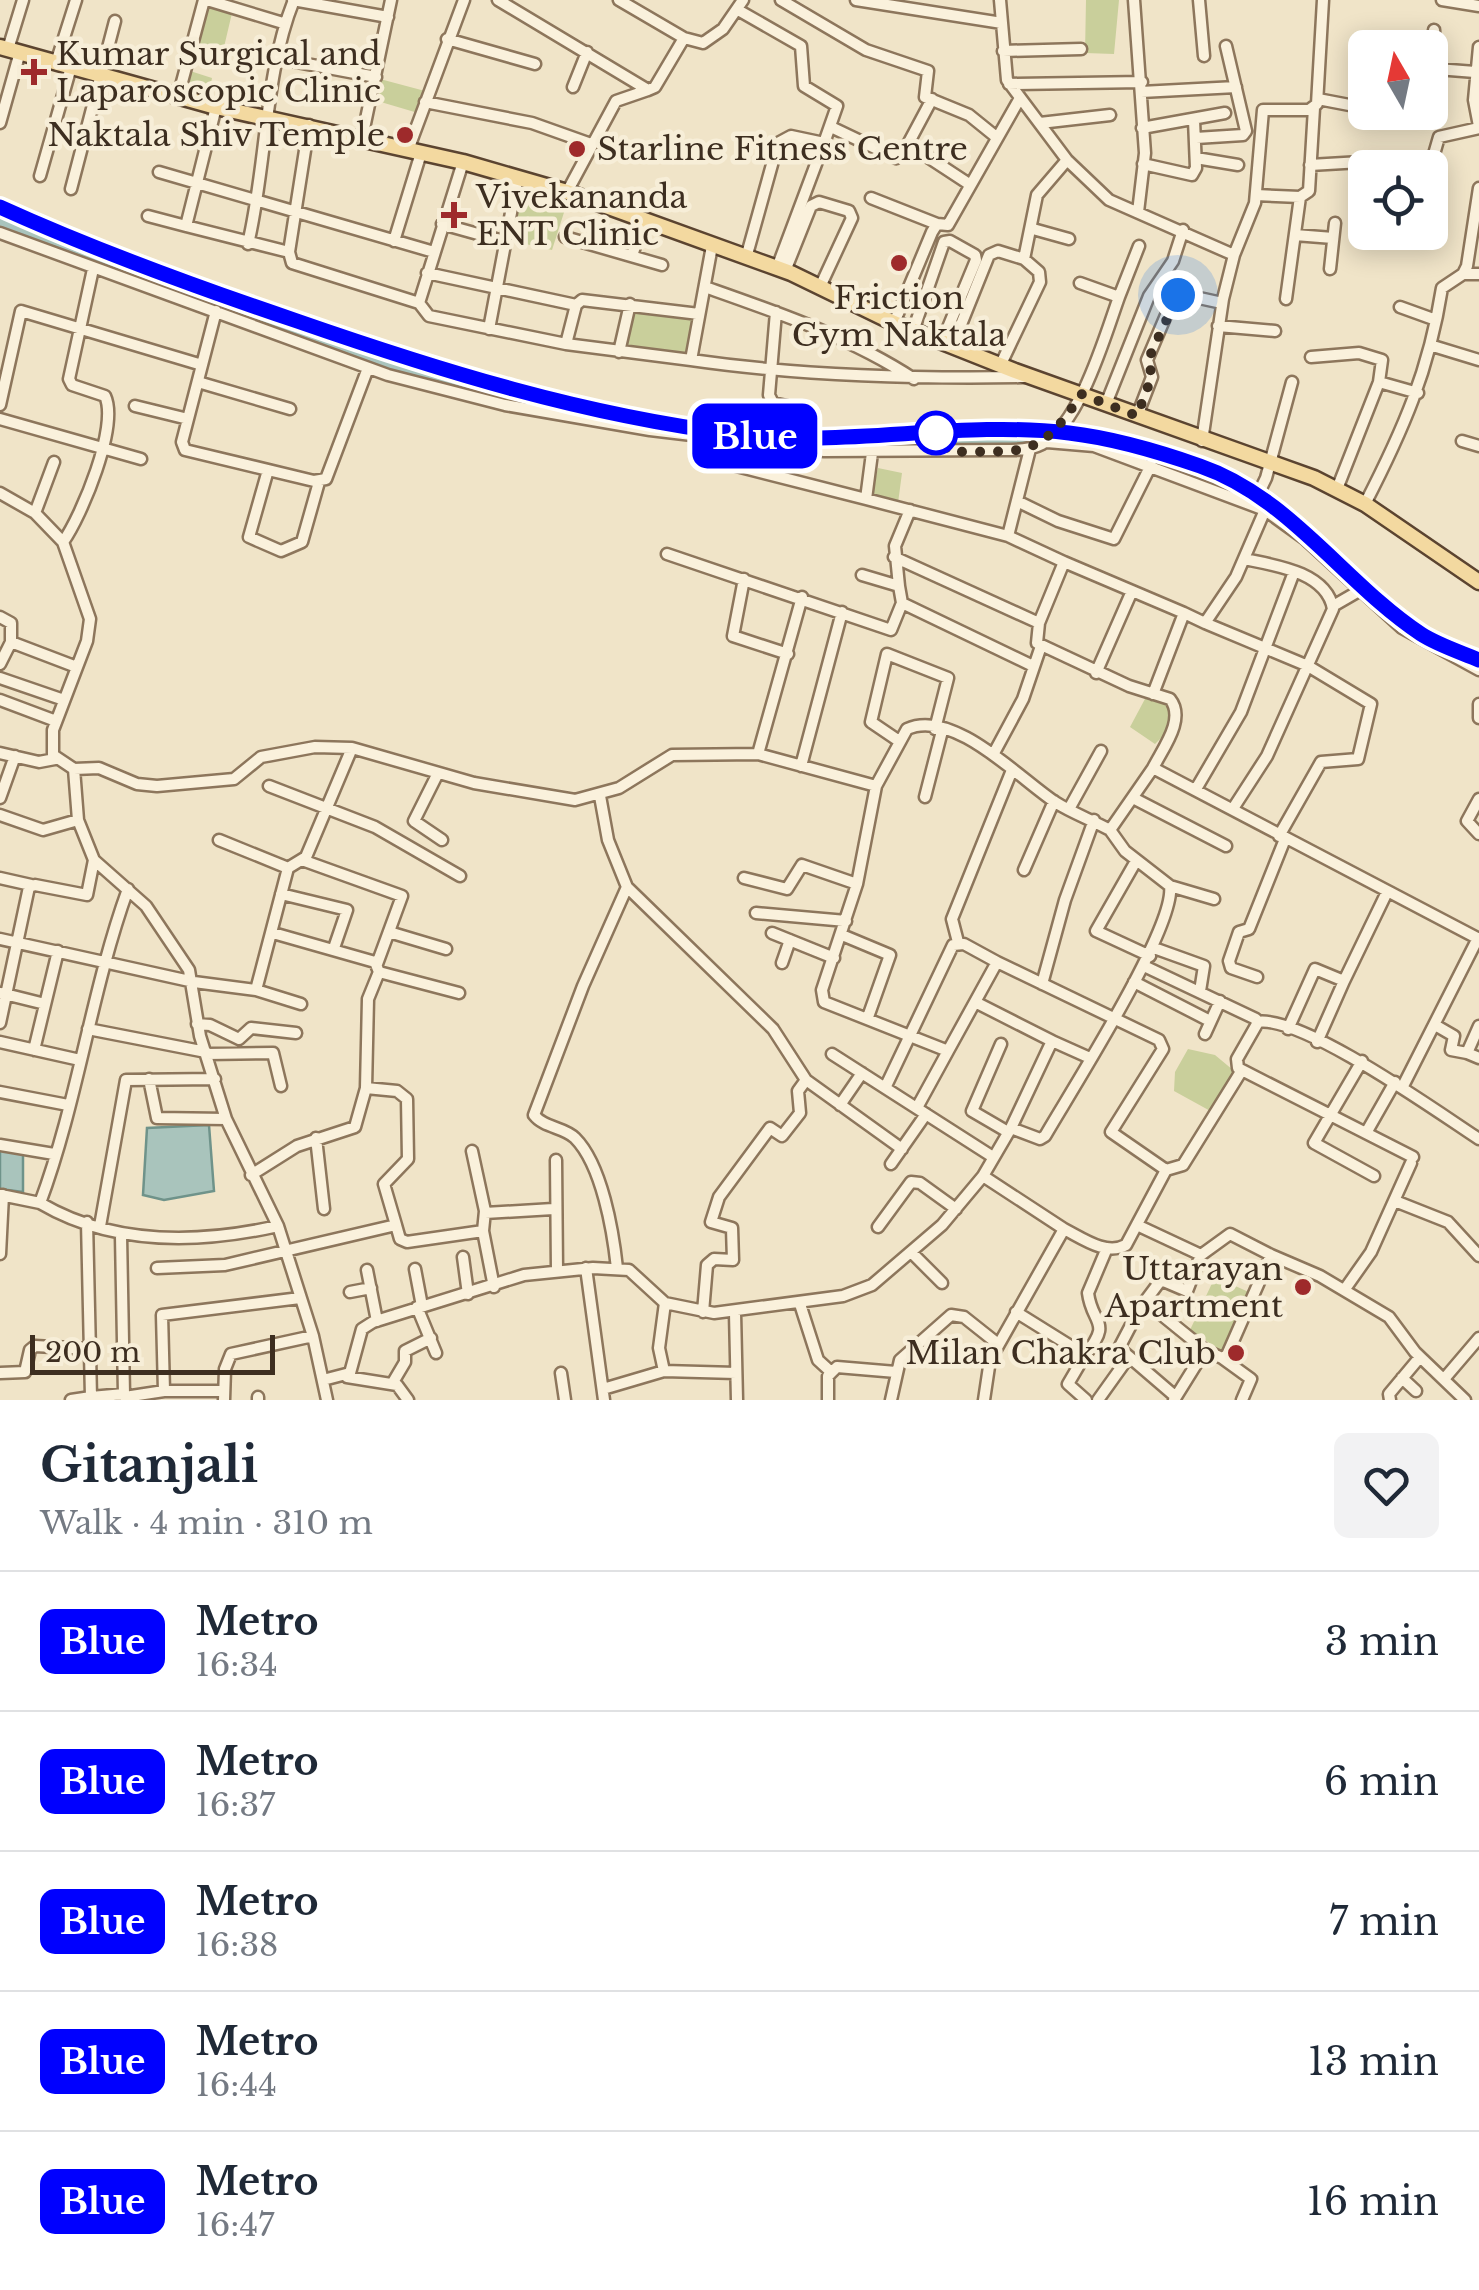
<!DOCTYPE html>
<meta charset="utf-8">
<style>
:root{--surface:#fff;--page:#f2f2f3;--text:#1f2937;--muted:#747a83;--line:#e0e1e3}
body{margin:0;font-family:"Libre Baskerville",serif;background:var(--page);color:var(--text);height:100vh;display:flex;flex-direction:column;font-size:38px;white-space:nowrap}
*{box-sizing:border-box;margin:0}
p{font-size:32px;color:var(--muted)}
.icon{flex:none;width:55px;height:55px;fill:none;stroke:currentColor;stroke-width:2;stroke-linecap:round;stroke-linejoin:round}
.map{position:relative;height:1400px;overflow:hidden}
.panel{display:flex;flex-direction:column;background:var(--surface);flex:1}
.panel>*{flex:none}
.badge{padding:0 20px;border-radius:15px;font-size:35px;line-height:65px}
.needle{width:65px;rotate:351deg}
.fabs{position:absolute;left:1348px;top:30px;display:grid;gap:20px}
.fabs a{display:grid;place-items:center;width:100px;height:100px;border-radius:15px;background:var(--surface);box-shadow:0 5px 25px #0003;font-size:50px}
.scale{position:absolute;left:30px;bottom:25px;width:245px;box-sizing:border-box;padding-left:10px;border:5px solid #3d2e20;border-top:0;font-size:28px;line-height:35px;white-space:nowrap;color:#3d2e20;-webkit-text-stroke:8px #f7eed8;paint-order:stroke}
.you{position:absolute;width:50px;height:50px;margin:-25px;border:8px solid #fff;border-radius:50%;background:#1a73e8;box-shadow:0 0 0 15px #1a73e833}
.map>.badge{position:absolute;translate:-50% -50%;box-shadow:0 0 0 5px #fff}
.round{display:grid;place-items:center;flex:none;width:105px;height:105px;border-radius:15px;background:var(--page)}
.headline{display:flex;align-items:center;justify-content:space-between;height:170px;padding:0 40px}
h1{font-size:48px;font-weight:700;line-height:75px}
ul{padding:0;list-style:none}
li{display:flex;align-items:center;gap:30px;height:140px;padding:0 40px;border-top:2px solid var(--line)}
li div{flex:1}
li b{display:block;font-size:38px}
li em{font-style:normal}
li .badge{min-width:110px;font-weight:700;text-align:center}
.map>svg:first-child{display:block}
</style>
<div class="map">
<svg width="1479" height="1400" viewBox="0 0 1479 1400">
<rect width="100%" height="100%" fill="#f0e4c8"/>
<path fill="#c9cf9b" d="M1086,0H1119L1114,54L1085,53Z
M206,3L232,13L220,64L215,67L188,57Z
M187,70L212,78L208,99L181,92Z
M380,79L425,91L418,113L374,100Z
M521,186L568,200L552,250L504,239Z
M633,305L697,316L690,358L623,349Z
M878,468L902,473L898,503L871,497Z
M1146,697H1161L1177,711L1169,730L1155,744L1130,727Z
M1188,1049L1215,1055L1239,1075L1214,1113L1174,1091L1175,1072Z
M1215,1277L1251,1293L1224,1353L1190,1330Z"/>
<path fill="#a9c4bc" stroke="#6f938a" stroke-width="2.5" d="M1390,32L1422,40L1423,47H1377L1382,35Z
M209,1125L214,1191L164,1200L143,1195L147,1128Z
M0,1150L23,1152V1192L0,1189Z"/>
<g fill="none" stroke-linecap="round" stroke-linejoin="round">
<path stroke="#a9c4bc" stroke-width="15" d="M0,218C70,250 141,274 212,300C367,356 523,407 687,430
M740,436L829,443L1039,435L1094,442L1202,477L1268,509"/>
<defs>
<path id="minor" d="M207,0L283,23
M293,0L388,17
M498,0L648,90L616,101L567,192
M619,0L684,38
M781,0L866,50L928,71L925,97L969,115L995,136
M856,0L1002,23
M1000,0L1007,80L1067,160L1109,200L1234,255L1223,299L1202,441
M1134,0L1145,153L1138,212
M1199,0L1204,56
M1442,0L1479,6
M738,10L801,46L804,86L837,106L824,143L791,136L778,143L746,258
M1434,30L1437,69L1475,72
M447,39L535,64
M1479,47L1474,100L1479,126
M8,49L23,0
M1003,51L1081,49
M275,58L376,77
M56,63L76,0
M1009,84L1142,82
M573,87L587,52
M648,90L655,87L684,38L703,43L723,29L743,0
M1141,92L1236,87
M178,97L204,0
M932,99L908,144L969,184
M1318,99L1365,108
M425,102L532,123L591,144
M216,107L186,226L289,252L292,263L419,303L429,316L566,344
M0,123L20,52
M1040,123L1110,115
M831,127L896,158L908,144
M1142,128L1225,113
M362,138L391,0
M1196,138L1243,135L1246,131L1226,46
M408,150L464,0
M1196,158L1238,165
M1143,164L1192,175L1196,168L1194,120
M1310,165L1378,161
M1430,168L1439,137L1479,128
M159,172L434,252
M40,176L71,67
M71,189L115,21
M1256,195L1300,197L1309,191L1314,108
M871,198L937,224
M148,216L186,226
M442,224L503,241
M1033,229L1069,239
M0,233L388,375L505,405L650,430L824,451L1003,450C1017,450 1030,450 1042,444C1080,424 1105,336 1119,297L1080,283
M1295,235L1333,238
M565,237L662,265
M394,241L421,153
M248,244C267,164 264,74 294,0
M712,246L691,360C802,376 912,379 1024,377
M289,252L309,125
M1234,255L1255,203L1263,110H1309L1317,104L1323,0
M632,256L643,221
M777,268L825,140
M1330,269L1335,223
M785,271L811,206L819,202L849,211L852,218L820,287
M427,273L576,305
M1463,274H1479
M705,287C776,312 850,337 914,379
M1119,297L1139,246
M1286,299L1300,197
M419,303L463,162
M1400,307L1436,320
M216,311L182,442L185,450L314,481L326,479L368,368
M776,312L769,395L773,403L796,408L794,448
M894,323L932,232L937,224L948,225L1020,98
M1218,326L1275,331
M489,329L517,181
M913,331L944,242L950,241L975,255L976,260L942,342
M1433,346L1479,360
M952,347L989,255L998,251L1024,259
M619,352L630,304
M1311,357L1359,353L1382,360L1379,382
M691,360L566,344L576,305L582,300L699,314
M1000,366L1040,282L1039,272L1024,259L1037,195L1067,160
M198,382L290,409
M1106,404L1149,296L1173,261L1183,230
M0,405L21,311L202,365
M135,406L188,419
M1137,416L1152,377L1147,360L1173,299L1181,294L1222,303
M0,419L141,459
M1462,441L1479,446
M1047,442L1094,446L1265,510L1305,539L1402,628L1479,670
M1030,449L1008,536L1064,562L1039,623L1037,643L1129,686L1170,699C1186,719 1163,748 1153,768L1479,939
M872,453L866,499L1008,536
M709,459L866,499
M268,470L249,537L281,551L302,542L319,482
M1337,489L1379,382L1418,393
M0,493L35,513L63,542L90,619L87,641L53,730V755L74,769L78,820L94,860L146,906L189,970L200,1036L226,1119L278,1226L313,1336L327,1400
M1019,502L1058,521L1114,539L1151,465
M1365,504C1403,430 1429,371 1442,288L1463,274L1467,266L1479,188
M1253,505L1266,478L1292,382
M35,513L54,462
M63,542C82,515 119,426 105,396L72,385L69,379L93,269
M667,554L891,630L902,603L899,586L862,575
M894,557L1039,623
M1064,562L1184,613
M744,579L733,636L788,654
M899,586L895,546L910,510
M902,603L1031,665
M1333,606L1359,591
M0,617L11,623V642
M1205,623L1308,666L1371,704L1358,759L1321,762L1279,836
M0,664L11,642L74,666
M1096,673L1132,591
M0,678L64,700
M1153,694L1184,613L1205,623L1236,577L1265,510
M0,700L56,721
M1479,704V718
M899,741L871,722L887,654L948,678L935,729
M0,753L39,762L55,759
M994,753L1023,699L1041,646
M758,754L802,597
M801,766L842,612
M74,769L99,768L137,784L157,786L234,779L261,757L315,747L352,748L474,783L575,800L619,788L672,755L758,754L876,786L907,729C953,708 1020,779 1055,802C1072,813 1092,820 1110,830L1153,768
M438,773L414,821L442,840
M269,786L375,827L460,876
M876,786L857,884L822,990L824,1002L948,1051L997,962L1159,1040L1163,1049L1111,1132L1166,1170
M1196,789L1241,712L1294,572
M600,796L608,840L627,887L583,986L534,1115C544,1128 564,1127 575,1138C602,1165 613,1231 617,1268
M925,797L942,731
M0,798L15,756
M1133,798L1226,846
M1479,799L1467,821L1479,834
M1234,807L1267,756L1333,609C1327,572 1274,565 1244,559
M1069,809L1101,751
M0,815L43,830L78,820
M219,840L288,868
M302,860L402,896L377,964
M1136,861L1096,931L1150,956
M1024,870L1054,801
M0,878L31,885
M744,878L787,889L802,865L857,884
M1170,886L1214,899
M627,887L773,1029L806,1080
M128,889C91,991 78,1101 40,1203C113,1246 198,1244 278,1226
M281,894L347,910L334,948
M756,913L846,921
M389,932L446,949
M772,933L834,958
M842,935L890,955L868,1017
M0,939L194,982L256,990L288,868L306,857L352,748
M958,942L952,919L1012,770
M1154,948L1204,966L1200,991
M782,963L790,940
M1144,966L1256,1019L1257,1024L1237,1059L1238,1068L1413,1157
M379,972L459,993
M1257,977L1231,968L1229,961L1239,932L1249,929L1285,839
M1134,982L1210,1021
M1042,984L1065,900L1094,820
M256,990L301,1004
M1,993L45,1004
M975,1002L1052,1041L1011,1128
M1257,1022C1301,1014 1439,1113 1479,1139
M0,1023L29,887L35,885L87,895L94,860
M197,1024L210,1025L239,1039L251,1028L296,1033
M1435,1025L1454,1036L1451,1050L1467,1053
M1479,1026L1467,1053L1479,1058
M88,1029L206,1052
M1288,1029L1315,969L1344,981L1387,892
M1205,1034L1220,1001
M1052,1041L1090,1058
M0,1042L80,1060
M1317,1042L1344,981
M1001,1044L972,1111L1008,1132
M34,1050L58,951
M207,1054L273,1053L281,1086
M832,1054L993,1157
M1362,1061L1314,1143L1374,1176
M149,1079L157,1118L226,1119
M1403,1086L1478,938
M366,1088L397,1091L407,1099L408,1159L384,1184L396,1225
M885,1088L953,945L964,944L997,962
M0,1092L68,1105
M919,1104L948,1051
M840,1105L862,1073
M1366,1133L1395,1082
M316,1138L324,1209
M0,1145L54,1154
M472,1151L485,1211L483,1231
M556,1160L557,1271
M891,1164L926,1114
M251,1175L297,1146L355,1127L366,1088L368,999L379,972L375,962L273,933
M983,1176L1064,1229L990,1360L984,1400
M1,1195L40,1203
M1395,1201L1448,1222L1479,1256
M485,1213L553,1209
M87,1222L91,1397L124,1394L121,1236
M100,1226L126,1080L215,1079
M1139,1226L1201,1255L1230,1234L1271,1255
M878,1227L911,1182L920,1183L956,1209
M1064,1229C1082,1238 1106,1256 1126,1245L1166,1170L1183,1165L1242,1070
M912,1253L942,1283
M0,1254L3,1195
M463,1257L468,1294
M157,1268L225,1265L396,1225L400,1239L407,1242L483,1231L494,1287
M586,1268L604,1400
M415,1269L422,1306
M367,1270L377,1321
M1345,1289L1371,1252L1411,1163
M350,1292L371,1288
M800,1304L818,1360L830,1371
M1143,1304L1161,1280L1187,1291L1201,1255
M417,1307L436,1353
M703,1312L707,1265L714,1259L733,1260L732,1228L711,1222L719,1197L770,1128L782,1136L800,1113L798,1091L806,1080L902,1149
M1016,1312L1085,1355L1068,1384L1086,1400
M735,1313L737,1400
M1085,1355C1113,1321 1092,1325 1088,1293L1107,1248
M1222,1358L1251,1379L1242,1400
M664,1371L736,1373
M0,1373L25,1372L30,1350L35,1346L90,1349
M561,1373L565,1400
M347,1377L397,1385L408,1400
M1402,1378L1416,1391
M1444,1379L1479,1338
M323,1380L350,1373L362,1329L373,1322L524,1275L593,1268L629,1270L665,1303L714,1313L843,1296L872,1285L942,1225L983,1176L1011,1128L1040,1139L1045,1136C1071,1091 1176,927 1170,886L1125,851L1110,830
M392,1384L405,1362V1351L431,1338
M603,1389L664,1371L659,1348L665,1303
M164,1391H224
M125,1397L164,1391L162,1315L300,1298
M258,1397V1400
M1176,1397L1119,1348L1141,1306L1152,1307L1205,1350
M71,1400L91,1397
M224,1400L225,1369L231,1354L313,1336
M828,1400V1376L837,1367L896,1372
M891,1400L900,1360L951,1315L964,1317L998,1344
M1098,1400L1128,1358
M1174,1400L1205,1350L1222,1358L1227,1355L1271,1255L1320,1276L1389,1317L1415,1352L1465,1400
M1390,1400L1389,1394L1420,1357"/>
<path id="major" d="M0,47L216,107L463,162L567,192L791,273L894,323L1015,371L1314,478L1365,504L1479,582"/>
</defs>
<use href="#minor" stroke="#8d765c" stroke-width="15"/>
<use href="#major" stroke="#5b4430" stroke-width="19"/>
<use href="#minor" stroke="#faf1dc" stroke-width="10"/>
<use href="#major" stroke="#f3d9a0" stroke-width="14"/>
<defs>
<path id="rail" d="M0,207C97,251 196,287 297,321C441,371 583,415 735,434C847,448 958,420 1069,433C1112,438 1160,452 1200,466C1290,497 1345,582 1421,634C1438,645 1460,651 1479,660"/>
</defs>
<use href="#rail" stroke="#3d2e20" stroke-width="6"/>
<use href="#rail" stroke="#f7eed8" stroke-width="2.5" stroke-dasharray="8" stroke-linecap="butt"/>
</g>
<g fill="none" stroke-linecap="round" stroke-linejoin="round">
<defs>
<path id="line" d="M0,207C97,251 196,287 297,321C441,371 583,415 735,434C847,448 958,420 1069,433C1112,438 1160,452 1200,466C1290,497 1344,583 1421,634C1438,645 1460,652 1479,660"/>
</defs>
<use href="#line" stroke="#fff" stroke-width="22"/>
<use href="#line" stroke="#00f" stroke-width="15"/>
<path stroke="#3d2e20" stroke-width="10" stroke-dasharray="0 18" d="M936,433L949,452C1022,450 1039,462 1081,394L1137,416L1152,376L1148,360L1178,295"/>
</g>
<g fill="#9e2a2b" stroke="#f7eed8" stroke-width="4">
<path d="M29 57h10v10h10v10h-10v10h-10v-10h-10v-10h10z"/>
<circle cx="405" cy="135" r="10"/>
<circle cx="577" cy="149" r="10"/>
<path d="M449 200h10v10h10v10h-10v10h-10v-10h-10v-10h10z"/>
<circle cx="899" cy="263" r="10"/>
<circle cx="1303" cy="1287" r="10"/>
<circle cx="1236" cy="1353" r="10"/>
</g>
<circle fill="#fff" stroke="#00f" stroke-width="5" cx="936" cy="433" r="20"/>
<g text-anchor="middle" stroke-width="9" stroke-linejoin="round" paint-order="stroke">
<g font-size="32" fill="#3d2e20" stroke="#f7eed8" text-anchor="start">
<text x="56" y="65">Kumar Surgical and<tspan x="56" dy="37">Laparoscopic Clinic</tspan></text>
<text x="385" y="146" text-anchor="end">Naktala Shiv Temple</text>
<text x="597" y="160">Starline Fitness Centre</text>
<text x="476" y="208">Vivekananda<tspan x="476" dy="37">ENT Clinic</tspan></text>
<text x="899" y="309" text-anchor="middle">Friction<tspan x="899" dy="37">Gym Naktala</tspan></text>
<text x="1283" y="1280" text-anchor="end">Uttarayan<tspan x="1283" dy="37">Apartment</tspan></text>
<text x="1216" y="1364" text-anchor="end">Milan Chakra Club</text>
</g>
</g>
</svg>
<div class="fabs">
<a><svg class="needle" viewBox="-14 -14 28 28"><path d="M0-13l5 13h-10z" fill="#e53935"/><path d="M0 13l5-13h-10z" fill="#747a83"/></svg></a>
<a><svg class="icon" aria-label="locate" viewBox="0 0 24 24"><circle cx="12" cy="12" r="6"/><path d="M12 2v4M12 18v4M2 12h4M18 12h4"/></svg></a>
</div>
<div class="scale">200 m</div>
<div class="you" style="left:1178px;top:295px"></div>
<b class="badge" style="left:755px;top:436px;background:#00f;color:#fff">Blue</b>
</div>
<section class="panel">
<div class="headline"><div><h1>Gitanjali</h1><p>Walk · 4 min · 310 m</p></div><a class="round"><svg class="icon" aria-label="heart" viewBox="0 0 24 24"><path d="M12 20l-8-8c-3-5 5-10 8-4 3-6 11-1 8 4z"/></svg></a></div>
<ul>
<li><span class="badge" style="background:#00f;color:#fff">Blue</span><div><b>Metro</b><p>16:34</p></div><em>3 min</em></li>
<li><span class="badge" style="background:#00f;color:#fff">Blue</span><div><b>Metro</b><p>16:37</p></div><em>6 min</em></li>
<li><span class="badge" style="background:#00f;color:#fff">Blue</span><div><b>Metro</b><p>16:38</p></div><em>7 min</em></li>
<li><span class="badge" style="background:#00f;color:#fff">Blue</span><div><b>Metro</b><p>16:44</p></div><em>13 min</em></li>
<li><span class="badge" style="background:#00f;color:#fff">Blue</span><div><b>Metro</b><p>16:47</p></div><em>16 min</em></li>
</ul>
</section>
